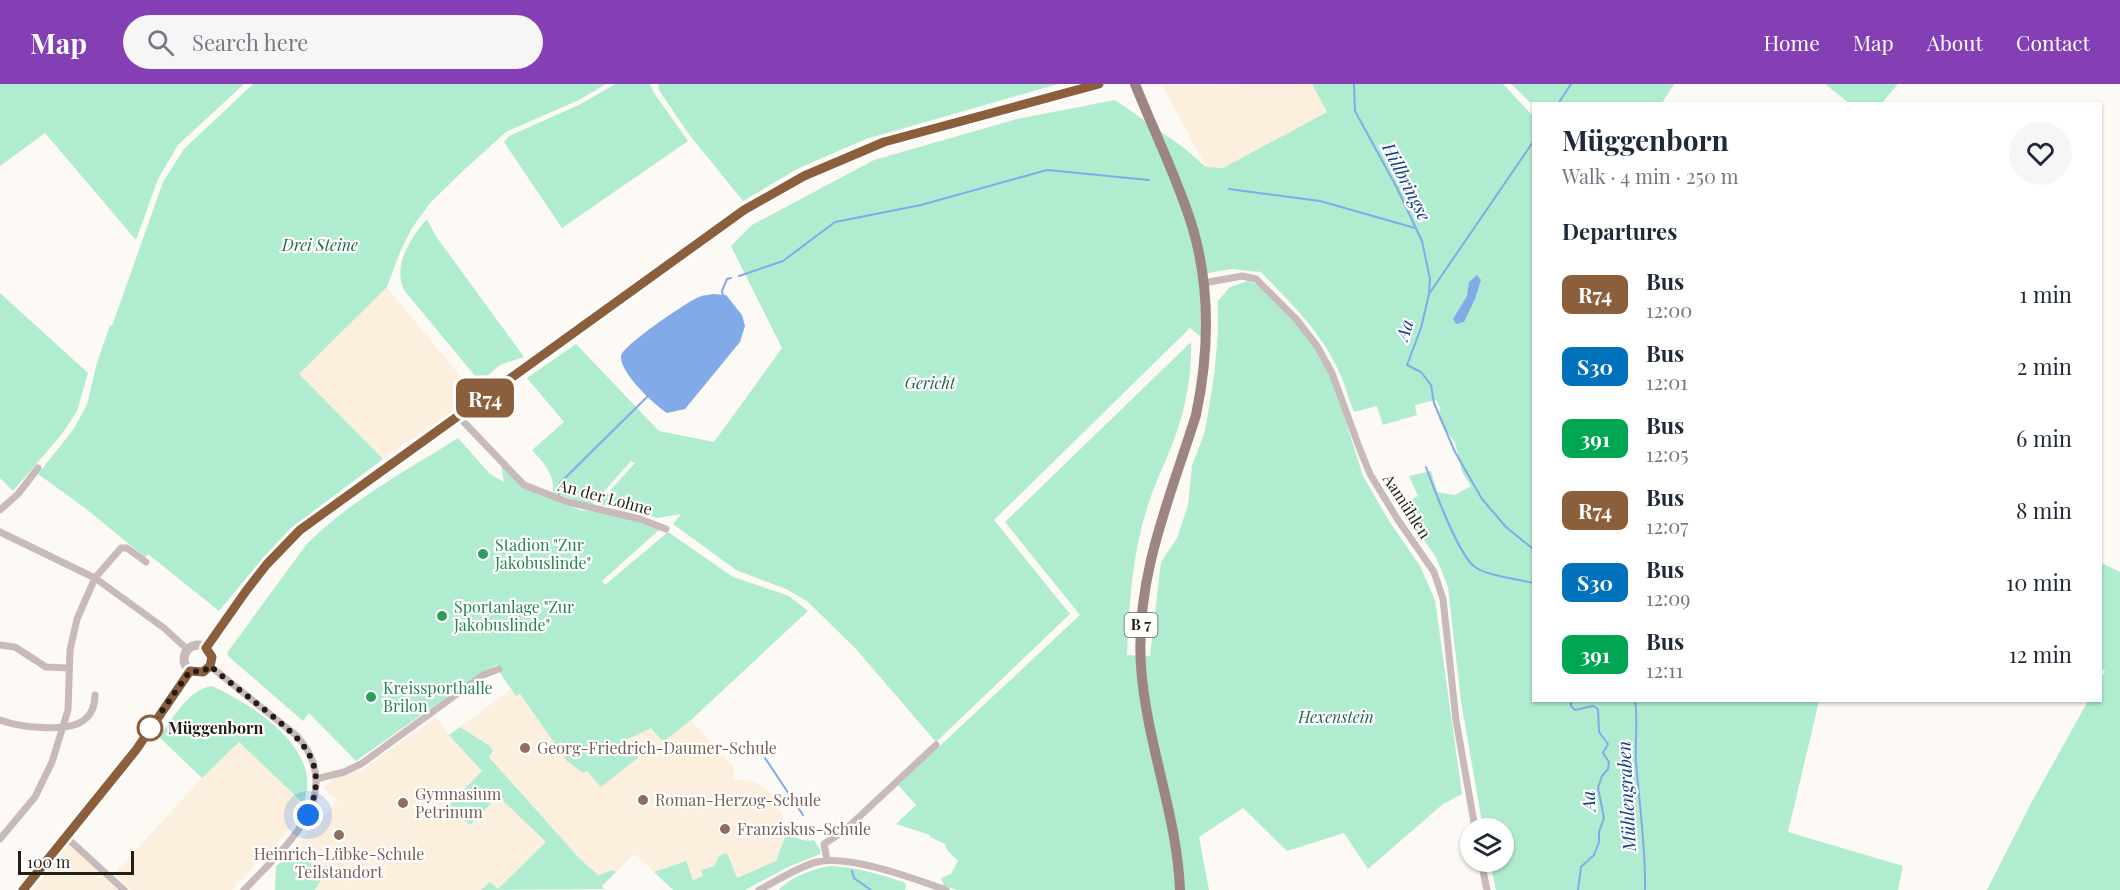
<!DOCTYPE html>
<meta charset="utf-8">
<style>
:root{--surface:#fff;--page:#f6f6f7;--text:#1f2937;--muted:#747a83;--accent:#833fb3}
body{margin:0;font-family:"Playfair Display",serif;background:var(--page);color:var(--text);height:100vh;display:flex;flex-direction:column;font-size:22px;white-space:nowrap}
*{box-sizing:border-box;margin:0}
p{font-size:20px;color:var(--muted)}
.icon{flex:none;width:33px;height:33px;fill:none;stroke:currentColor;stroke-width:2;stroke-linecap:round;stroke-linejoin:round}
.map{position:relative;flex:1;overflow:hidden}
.sheet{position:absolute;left:1532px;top:18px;width:570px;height:600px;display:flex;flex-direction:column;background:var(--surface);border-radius:0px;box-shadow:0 2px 4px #0004}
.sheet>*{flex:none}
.badge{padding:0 12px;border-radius:9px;font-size:21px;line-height:39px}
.tools{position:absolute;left:1460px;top:734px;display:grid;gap:12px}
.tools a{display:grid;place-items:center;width:54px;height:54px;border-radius:50%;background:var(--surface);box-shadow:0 2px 4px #0004;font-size:30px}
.scale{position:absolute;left:18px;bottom:15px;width:116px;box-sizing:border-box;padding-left:6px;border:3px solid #221d15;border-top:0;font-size:16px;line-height:21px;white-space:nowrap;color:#221d15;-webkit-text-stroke:4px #fff;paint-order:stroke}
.you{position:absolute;width:30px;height:30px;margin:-15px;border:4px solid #fff;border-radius:50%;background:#1a73e8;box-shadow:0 0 0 9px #1a73e833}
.map>.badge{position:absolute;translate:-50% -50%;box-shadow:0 0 0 3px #fff}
h2{padding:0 30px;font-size:22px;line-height:54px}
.round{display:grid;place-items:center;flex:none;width:63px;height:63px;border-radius:32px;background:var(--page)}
.overview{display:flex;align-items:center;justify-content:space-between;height:102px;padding:0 30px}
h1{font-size:28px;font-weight:700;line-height:45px}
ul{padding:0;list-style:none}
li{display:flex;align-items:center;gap:18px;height:72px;padding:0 30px}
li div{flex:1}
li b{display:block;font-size:22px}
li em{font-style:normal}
li .badge{min-width:66px;font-weight:700;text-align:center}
header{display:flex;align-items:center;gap:36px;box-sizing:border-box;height:84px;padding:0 30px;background:var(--accent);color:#fff}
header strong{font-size:28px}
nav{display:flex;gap:33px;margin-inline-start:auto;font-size:21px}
.search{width:420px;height:54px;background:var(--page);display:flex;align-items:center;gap:15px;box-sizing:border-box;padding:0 21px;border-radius:33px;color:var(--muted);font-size:22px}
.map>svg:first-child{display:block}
</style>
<header>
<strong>Map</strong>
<div class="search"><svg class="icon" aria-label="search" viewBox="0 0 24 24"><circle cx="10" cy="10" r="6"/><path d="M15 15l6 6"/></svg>Search here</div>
<nav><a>Home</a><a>Map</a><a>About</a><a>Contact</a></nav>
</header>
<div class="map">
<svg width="2120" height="806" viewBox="0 0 2120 806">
<rect width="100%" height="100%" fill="#fdfaf5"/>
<path fill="#fcefde" d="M1312,0L1327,28L1223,84L1206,83L1162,1Z
M385,201L476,311L383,375L298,290Z
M511,605L516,612L519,610L568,676L625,656L651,644L663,658L691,636L734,683V695L752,697L768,705L782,730L785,753L777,777L736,794L727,769L714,781L701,786L703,792L693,796L685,777L654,788L635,770L616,788L613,786L598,791L579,774L489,672L493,667L490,662L460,643Z
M436,633L449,651L483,687L449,721L498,712L547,758L498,806L490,798L481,806H315L324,791L295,778L286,772L338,717L323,704L334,694L362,686Z
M239,658L304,720L292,742L232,806H131L114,790L202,694Z
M68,759L118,806H31Z"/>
<path fill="#b0eccf" d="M0,0H244L178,61L158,95L136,156L45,49L0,82Z
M253,0H606L579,16L506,48L466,84L430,119L412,144L400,168L387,203L299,290L383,375L291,444L262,475L219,527L148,470L145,473L85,424L38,390L73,346L87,321L96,282L110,241L112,242L163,98L184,65Z
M615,0H650L654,9L688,57L562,144L504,58L509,52L581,20Z
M658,0H1058L866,55L799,84L743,117L688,49L659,6Z
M1312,0H1503L1533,32V616L1819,617L1788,748L1903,782L1898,806H1496L1490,777H1503V744H1483L1461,617L1448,503L1436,473L1399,422L1418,412L1409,392L1431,387L1437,408L1455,411L1471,402L1462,388L1455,359L1439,335L1440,323L1436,316L1415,321L1417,331L1383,341L1377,322L1354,328C1349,316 1346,304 1341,292C1324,251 1291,219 1261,188L1231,185L1203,190C1197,212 1204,231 1201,253L1190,244L994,436L1070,530L936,658L856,565L807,517L786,505L736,486L673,440L681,430L658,434L598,420L635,379L631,377L591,422L553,408C554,388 544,380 532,366L564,338L527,294L576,260L659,347L714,358L782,264L731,162L752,141L874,76L1017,35L1115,16L1183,63L1206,83L1223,84L1327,28Z
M1511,0H1674L1662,19L1533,21Z
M1825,0H1898L1882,19H1849Z
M427,135L435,151L524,273L500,281L480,298L404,206C392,182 411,153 427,135Z
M1248,197L1257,200L1289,230L1317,265L1332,294L1363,392L1389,437L1420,482L1435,516L1462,710L1443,720L1368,785L1344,749L1287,767L1243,724L1199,753L1209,806H957L944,802L941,794L951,790L958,777L947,766L945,760L930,753V751L896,740L916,721L898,701L1080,531L1005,438L1191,258C1192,286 1187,317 1178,344C1170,370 1156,395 1148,421C1132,470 1129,520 1127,571L1150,572L1161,478L1177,454L1188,421L1192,382L1205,347L1214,293L1218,249V217L1230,203Z
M0,209L88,289L77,327L62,350L13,407L0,394Z
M458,354L490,390L504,398L501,381L521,401L580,426L612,429L660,445L602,497L605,501L668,448L733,493L789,512L808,527L691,636L663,658L651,644L626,656L639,673L601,703L587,687L583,689L567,677L520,610L516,612L500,589L497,581L482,588L356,677L309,629L303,637L229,573L227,569L306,461C349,417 406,387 458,354Z
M2100,478L2120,488V806H1987L2030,721L2088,617L2100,616V596L2105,587L2100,584Z
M212,602C246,618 297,649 306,688C309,699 306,709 304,720L239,658L202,694L159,653C174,634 187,606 212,602Z
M460,643L490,662L493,667L489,673L579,774L598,791L613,786L616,788L602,802L604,805L481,806L490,798L498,805L546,758L498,712L470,741L449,721L482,687L449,651Z
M784,747C793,752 803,759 814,756L821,767L820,770L788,783L745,806H673L654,788L686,777L693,796L703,792L701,786L714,782L719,772L727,769L737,794L776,777L785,753Z
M302,771L324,791L315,806H275L276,783L286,772L295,778Z
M831,782C858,783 881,791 906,799L905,806H779C790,793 815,784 831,782Z"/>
<path fill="#83aae8" d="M1477,191L1481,196L1475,215L1464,238L1456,240L1453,235L1467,212L1469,198Z
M713,210L726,211L742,231L745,242L740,258L685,325L667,329C654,321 619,288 621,272C623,261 687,218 699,213C703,211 709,211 713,210Z"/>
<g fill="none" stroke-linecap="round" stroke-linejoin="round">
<path stroke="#83aae8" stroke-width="2" d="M1354,0L1355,27L1397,104L1422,157L1430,195L1429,208
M1558,20L1571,0
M1533,58L1429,210L1421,244L1407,281L1421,288L1431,301L1434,319L1455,368L1482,415L1506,443L1533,465
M1229,105L1320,117L1415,144
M739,192L783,177L835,138L921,121L1047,86L1149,96
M723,211L722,207L727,195L731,194
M1426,383C1434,404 1458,471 1475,483C1487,492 1518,495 1533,499
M559,412L560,399L649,311
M1571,616V622L1575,626L1593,622L1598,625L1599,648L1608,660L1603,669L1609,678L1608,685L1602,692L1598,704L1604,734L1599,748V758L1594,771L1581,783L1578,806
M1635,616C1638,636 1635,657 1636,677C1639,720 1646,763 1645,806
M765,674L803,731
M852,787L854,794L871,806"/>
<path stroke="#c8baba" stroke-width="7" d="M1204,199L1242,192L1256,195L1297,236L1317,262L1332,289L1359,363L1370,390L1398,436L1434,488L1443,515L1456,636L1475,744
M459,333L524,401L568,418L640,435L666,445
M0,426L18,410L38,384
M0,448L95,494L164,544L188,566
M0,561L15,563L46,583L69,584
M210,582L297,652C349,711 283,765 244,806
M0,636C19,643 68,649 84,636C92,630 95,620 95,611
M316,695L344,688L361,680L483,591L499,585
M65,752L124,806
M0,755L35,713L52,678L68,626L70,566L77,535L95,494L121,464H127L146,478
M827,776L824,760L845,746L936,661
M1481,777L1487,806
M759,806C777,797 797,783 817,778C848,770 916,795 946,806"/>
<path stroke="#c8baba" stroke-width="9" d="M184 575a14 14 0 1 1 28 0a14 14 0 1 1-28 0Z
M206,564C235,523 261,478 300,446L744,126L804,92L884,59L1099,0
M23,806L136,666L190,587"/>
<path stroke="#9d8584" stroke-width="10" d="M1135,0C1154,48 1178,95 1193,145C1211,207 1209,269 1196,331C1170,414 1135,493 1141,582C1146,658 1177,730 1180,806"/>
</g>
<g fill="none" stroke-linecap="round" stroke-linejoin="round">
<defs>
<path id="line" d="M23,806L136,666L190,587L203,588L210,582L212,573L206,564L246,507L267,480L300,446L744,126L804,92L884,58L1099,0"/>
</defs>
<use href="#line" stroke="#fff" stroke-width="14"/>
<use href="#line" stroke="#8b5e3c" stroke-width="9"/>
<path stroke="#221d15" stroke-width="6" stroke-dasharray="0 10.8" d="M150,644L190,587L203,588L210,582C228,597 247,612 265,626C303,657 330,678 308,731"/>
</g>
<g fill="#2e9e5b" stroke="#fff" stroke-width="2">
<circle cx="483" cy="470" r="6"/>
<circle cx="442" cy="532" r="6"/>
<circle cx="371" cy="613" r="6"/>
</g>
<circle fill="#fff" stroke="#8b5e3c" stroke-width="3" cx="150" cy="644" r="12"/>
<g fill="#8d6e63" stroke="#fff" stroke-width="2">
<circle cx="525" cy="664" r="6"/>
<circle cx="643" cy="716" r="6"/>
<circle cx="403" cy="719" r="6"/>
<circle cx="725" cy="745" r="6"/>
<circle cx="339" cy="751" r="6"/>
</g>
<g text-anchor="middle" stroke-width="4.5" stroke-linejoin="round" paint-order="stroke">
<rect fill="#fff" stroke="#64615b" stroke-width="1.5" x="1124.5" y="529" width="33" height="24" rx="4.5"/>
<g font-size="15" font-weight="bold" fill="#221d15">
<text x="1141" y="546">B 7</text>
</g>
<g font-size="16" font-style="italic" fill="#24644a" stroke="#fff">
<text x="320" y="167">Drei Steine</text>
<text x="930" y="305">Gericht</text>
<text x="1336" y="639">Hexenstein</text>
</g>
<g font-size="16" fill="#221d15" stroke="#fff">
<text transform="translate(605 413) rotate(15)" y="6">An der Lohne</text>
<text transform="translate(1407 422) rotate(57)" y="6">Aamühlen</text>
</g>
<g font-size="16" fill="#27864d" stroke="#fff" text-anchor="start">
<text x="495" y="467">Stadion "Zur<tspan x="495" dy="18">Jakobuslinde"</tspan></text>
<text x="454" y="529">Sportanlage "Zur<tspan x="454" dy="18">Jakobuslinde"</tspan></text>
<text x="383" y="610">Kreissporthalle<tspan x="383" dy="18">Brilon</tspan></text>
</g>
<g font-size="16" font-weight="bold" fill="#221d15" stroke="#fff" text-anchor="start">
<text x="168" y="650">Müggenborn</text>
</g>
<g font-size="16" fill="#785e54" stroke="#fff" text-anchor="start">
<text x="537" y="670">Georg-Friedrich-Daumer-Schule</text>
<text x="415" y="716">Gymnasium<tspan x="415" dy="18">Petrinum</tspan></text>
<text x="655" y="722">Roman-Herzog-Schule</text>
<text x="737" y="751">Franziskus-Schule</text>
<text x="339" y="776" text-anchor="middle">Heinrich-Lübke-Schule<tspan x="339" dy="18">Teilstandort</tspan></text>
</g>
<g font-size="18" font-style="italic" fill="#113e86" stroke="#fff">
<text transform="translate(1406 98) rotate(63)" y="6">Hillbringse</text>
<text transform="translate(1405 246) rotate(-72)" y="6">Aa</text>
<text transform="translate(1627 712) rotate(-93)" y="6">Mühlengraben</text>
<text transform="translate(1589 717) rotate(-93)" y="6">Aa</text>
</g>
</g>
</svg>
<div class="tools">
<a><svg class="icon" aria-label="layers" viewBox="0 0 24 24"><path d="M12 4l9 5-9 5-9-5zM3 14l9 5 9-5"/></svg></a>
</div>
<div class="scale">100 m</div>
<div class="you" style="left:308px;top:731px"></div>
<b class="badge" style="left:485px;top:314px;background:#8b5e3c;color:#fff">R74</b>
<section class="sheet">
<div class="overview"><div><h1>Müggenborn</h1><p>Walk · 4 min · 250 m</p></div><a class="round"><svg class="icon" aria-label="heart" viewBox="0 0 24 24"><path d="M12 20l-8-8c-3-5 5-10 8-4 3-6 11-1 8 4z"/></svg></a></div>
<h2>Departures</h2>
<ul>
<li><span class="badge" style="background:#8b5e3c;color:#fff">R74</span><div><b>Bus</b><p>12:00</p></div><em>1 min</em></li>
<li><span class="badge" style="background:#0072bc;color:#fff">S30</span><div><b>Bus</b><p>12:01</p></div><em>2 min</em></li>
<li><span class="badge" style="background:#00a651;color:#fff">391</span><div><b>Bus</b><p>12:05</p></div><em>6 min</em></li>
<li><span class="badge" style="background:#8b5e3c;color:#fff">R74</span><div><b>Bus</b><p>12:07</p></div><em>8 min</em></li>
<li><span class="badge" style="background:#0072bc;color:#fff">S30</span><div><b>Bus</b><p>12:09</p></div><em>10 min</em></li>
<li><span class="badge" style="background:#00a651;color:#fff">391</span><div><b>Bus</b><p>12:11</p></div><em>12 min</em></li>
</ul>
</section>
</div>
